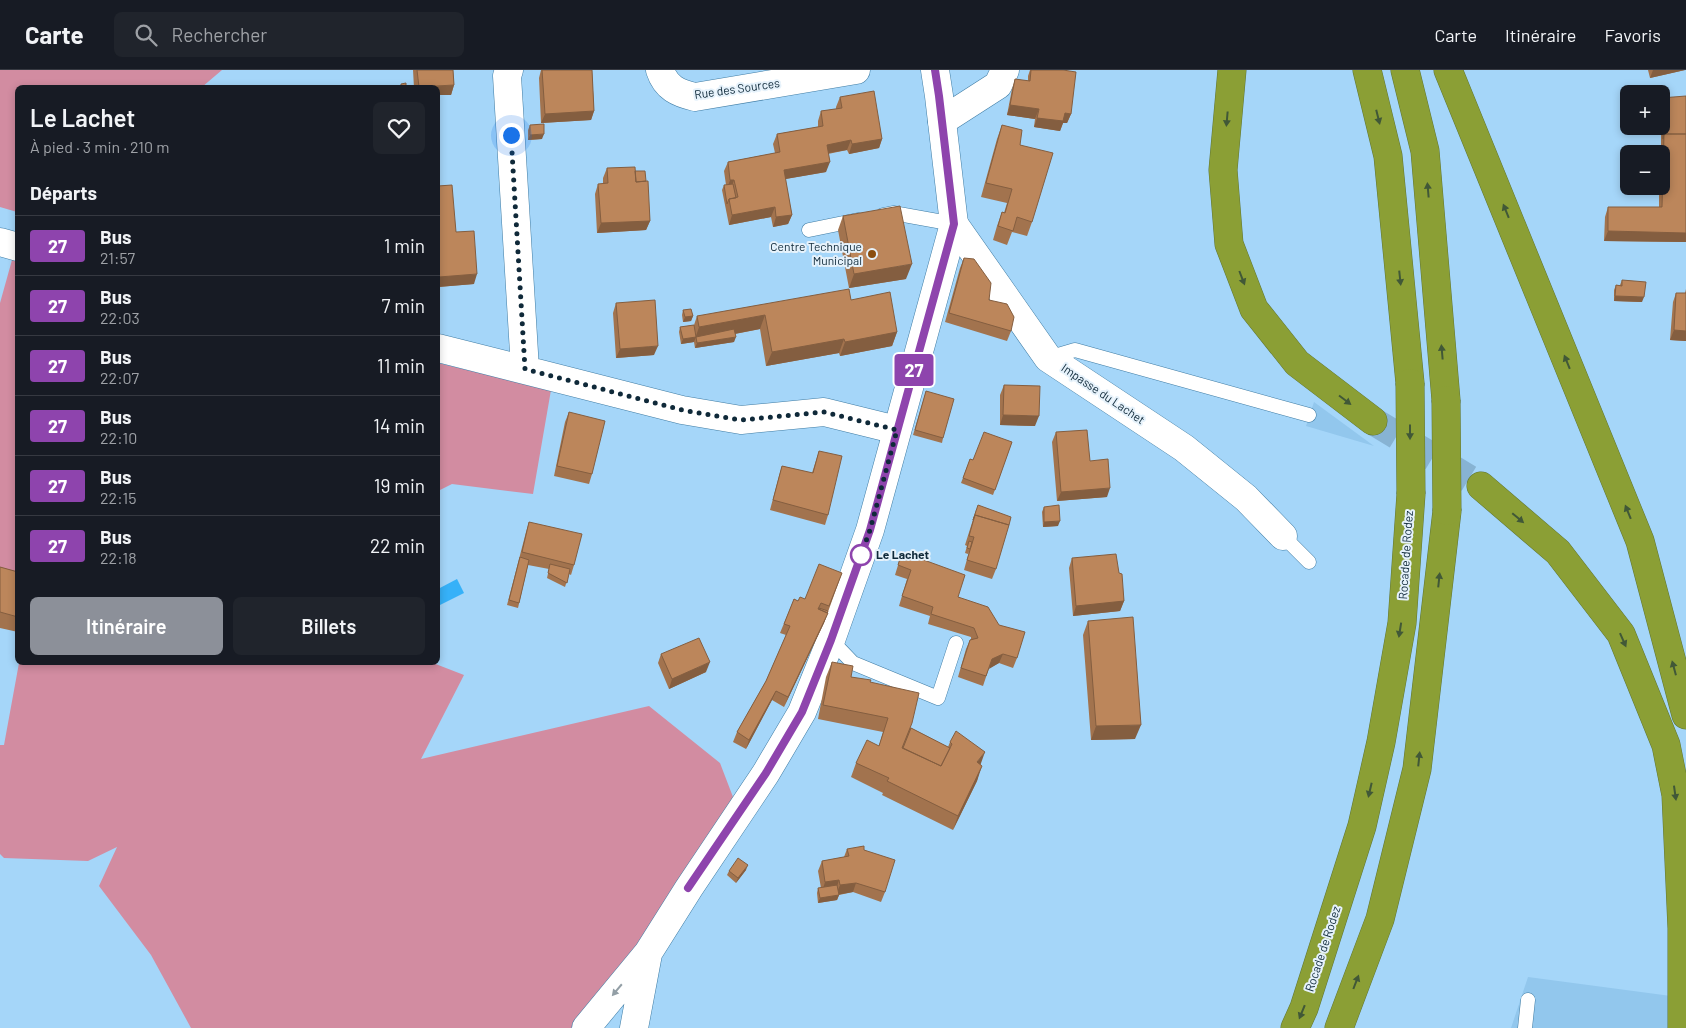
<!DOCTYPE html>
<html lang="fr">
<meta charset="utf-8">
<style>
:root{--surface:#171b24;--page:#20242c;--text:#f1f3f6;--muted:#9ea1a6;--line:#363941;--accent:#8c9099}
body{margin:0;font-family:Barlow,sans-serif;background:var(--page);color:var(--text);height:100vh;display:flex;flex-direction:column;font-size:19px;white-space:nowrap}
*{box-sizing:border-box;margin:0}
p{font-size:16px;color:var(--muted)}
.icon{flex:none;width:28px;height:28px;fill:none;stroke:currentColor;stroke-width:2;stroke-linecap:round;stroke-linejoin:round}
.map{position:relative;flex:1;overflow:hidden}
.details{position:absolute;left:15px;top:15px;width:425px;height:580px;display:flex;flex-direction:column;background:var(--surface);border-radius:8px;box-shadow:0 2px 8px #0003}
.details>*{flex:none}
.badge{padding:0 10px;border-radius:4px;font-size:18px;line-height:32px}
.controls{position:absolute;left:1620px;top:15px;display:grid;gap:10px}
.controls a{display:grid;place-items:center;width:50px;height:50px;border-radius:8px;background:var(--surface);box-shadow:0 2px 8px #0003;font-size:25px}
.you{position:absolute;width:25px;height:25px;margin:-12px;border:4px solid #fff;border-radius:50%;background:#1a73e8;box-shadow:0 0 0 8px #1a73e833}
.map>.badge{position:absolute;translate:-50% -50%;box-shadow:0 0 0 2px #fff}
h2{padding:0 15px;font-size:19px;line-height:45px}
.round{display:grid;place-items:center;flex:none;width:52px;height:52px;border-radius:8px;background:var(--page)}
.headline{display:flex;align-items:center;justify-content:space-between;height:85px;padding:0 15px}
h1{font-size:24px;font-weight:600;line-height:38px}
.cta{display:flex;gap:10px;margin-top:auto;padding:10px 15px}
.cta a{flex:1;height:58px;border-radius:8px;background:var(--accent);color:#fff;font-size:20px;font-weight:600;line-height:58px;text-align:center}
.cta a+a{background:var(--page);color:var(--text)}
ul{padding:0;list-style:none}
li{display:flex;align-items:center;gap:15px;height:60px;padding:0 15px;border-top:1px solid var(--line)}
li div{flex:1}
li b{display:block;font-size:19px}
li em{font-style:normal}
li .badge{min-width:55px;font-weight:700;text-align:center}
header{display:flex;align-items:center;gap:30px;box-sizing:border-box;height:70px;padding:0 25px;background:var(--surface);border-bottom:1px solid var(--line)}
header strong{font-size:24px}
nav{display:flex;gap:28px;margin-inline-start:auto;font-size:18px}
.search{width:350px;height:45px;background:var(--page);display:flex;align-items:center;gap:12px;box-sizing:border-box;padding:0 18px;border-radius:8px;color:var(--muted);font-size:19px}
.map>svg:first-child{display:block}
</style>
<header>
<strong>Carte</strong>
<div class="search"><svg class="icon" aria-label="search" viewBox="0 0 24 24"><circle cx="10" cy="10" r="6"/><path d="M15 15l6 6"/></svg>Rechercher</div>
<nav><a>Carte</a><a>Itinéraire</a><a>Favoris</a></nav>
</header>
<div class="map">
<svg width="1686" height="958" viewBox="0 0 1686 958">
<rect width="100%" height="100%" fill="#a5d6f9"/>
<path fill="#92c7ed" d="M1314,332L1374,376L1306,356Z
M1528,907L1686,928V958H1511Z"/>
<path fill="#d28ca1" d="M0,0H222L202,17L18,18L17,142L0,137Z
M12,190L18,191L17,515L0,507V233Z
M438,293L551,320L533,424L452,414L438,421Z
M19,593H433L464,605L421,689L649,636L720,693L733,727L650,862L571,958H191L151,885L99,816L117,777L88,791L4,788L0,784V675H4Z"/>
<path fill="#36b1f8" d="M457,509L464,523L438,536V519Z"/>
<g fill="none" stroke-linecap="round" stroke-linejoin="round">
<path stroke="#87b3d3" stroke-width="28" stroke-dasharray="28 14" stroke-linecap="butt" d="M1373,351L1481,416"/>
<defs>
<path id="lane" d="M883,145L893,143L954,154
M809,160L858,150
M1048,288L1075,280L1309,345
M1283,466L1309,492
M831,570L853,593L938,628L956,573
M1525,958L1528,930"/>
<path id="street" d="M509,0L507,6L525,299
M660,0C666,18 678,23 695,27L856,0
M942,51L998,15L1005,0
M954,154L1048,288L1184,378L1246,428L1283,466
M0,172L18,177
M438,278L682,340L741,350L824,342L897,360"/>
<path id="secondary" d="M586,958L648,883L689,818L766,703L802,642L831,570L870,460L954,154L939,26L935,0
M634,958L648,884"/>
<path id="highway" d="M1232,0L1223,100L1229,174L1254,239L1297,293L1373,351
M1367,0L1388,86L1410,313
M1405,0L1425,81L1446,330
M1448,0L1640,471L1686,645
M1481,416L1558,482L1621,564L1666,675L1676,725L1682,858V958
M1295,958L1304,938L1362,756L1381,672L1402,553L1411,424
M1339,958L1380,849L1417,699L1447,441"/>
</defs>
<use href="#lane" stroke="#3f7ca4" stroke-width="15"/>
<use href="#street" stroke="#3f7ca4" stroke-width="29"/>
<use href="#secondary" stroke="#3f7ca4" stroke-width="29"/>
<use href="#highway" stroke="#607636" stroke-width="29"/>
<use href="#lane" stroke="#fff" stroke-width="14"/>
<use href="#street" stroke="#fff" stroke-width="28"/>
<use href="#secondary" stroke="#fff" stroke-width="28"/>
<use href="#highway" stroke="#8b9f35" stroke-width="28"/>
<defs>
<path id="highway-bridge" d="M1410,313L1411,424
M1446,330L1447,441"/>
</defs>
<use href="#highway-bridge" stroke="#607636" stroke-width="29" stroke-linecap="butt"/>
<use href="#highway-bridge" stroke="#8b9f35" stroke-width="28"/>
</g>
<path fill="#a2734e" d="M413,0H453L454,15L451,25L438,18H414Z
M541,0H592L594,41L591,50L541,53L539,8Z
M1030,0H1063L1071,44L1067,53H1063L1060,61L1034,57L1035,49L1007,45L1012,19L1015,9L1028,11V6Z
M1648,0H1685L1650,8Z
M840,27L882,69L879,78L849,84L847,80L828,84L826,102L785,109L792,145L788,154L773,157L771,147L729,155L722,120L724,115H726L724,101L728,92L775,83L773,74L777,64L818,57V51L821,41L836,39V37Z
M1661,28L1686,172L1604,171L1605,147L1608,137H1659V116H1661V57L1642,56H1661Z
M530,55L542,69L528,70V60Z
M1002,55L1020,75L1032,152L1027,166L1012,162L1007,175L993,170L997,156L1002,142L1004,143L1007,133L981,127L997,69Z
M607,98L635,101L646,111L650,151L646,160L597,163L595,124L598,114H603V108Z
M438,116L456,162L474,214L438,217Z
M843,146L906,209L849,218L838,160Z
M964,188L989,230L1011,261L1007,271L945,252L960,198Z
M1622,210L1642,232L1614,231V220L1616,215H1620Z
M1686,219V271L1670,270L1673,232L1676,223H1685Z
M851,230L897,262L892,276L840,286L839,283L766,296L760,259L735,264L734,272L695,278L694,272L681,274L679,262L680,257L694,255L697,246Z
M616,233L654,285L616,288L613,243Z
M683,240L693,246L691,251L683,252L682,245Z
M1004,315L1035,356L1000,355V325Z
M926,321L943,368L942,373L913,365Z
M569,342L592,404L589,414L554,406L565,352Z
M1056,362L1090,391L1107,427L1057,431L1052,372Z
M1012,372L993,425L961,413L970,389L973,390Z
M819,381L828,445L825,455L770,440L779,406L782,396L812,403Z
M1044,437L1058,456L1043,457L1042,442Z
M976,440L996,499L992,509L964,500L969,482L968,484L965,483L967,476L965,475Z
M529,452L574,495L571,505L569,504L565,517L547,508L549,499L528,495L518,538L507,535L526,462Z
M902,482L958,527L1017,588L1013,598L999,593L989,598L983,616L958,607L966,579L970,570L971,569V567L928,554L930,546L899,536L907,509L895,505Z
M1072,488L1119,503L1124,531L1120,541L1073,546L1069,498Z
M0,497L18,502V562L0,558Z
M842,503L824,553L784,637L772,630L746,679L733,672L737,662L766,611L786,565L780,563L794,529L798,531L805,529Z
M1088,551L1135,669L1091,670L1083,565Z
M661,584L706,602L669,619L658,593Z
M832,592L851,607L870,612L911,658L948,677L950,672L981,695L977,711L953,760L882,725L883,723L851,707L856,693L879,676L883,662L818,649L826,607Z
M847,779L864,780L885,822L881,832L853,822L839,825L837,830L818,833L817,823L818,818H821L818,801L822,791L844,787Z
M746,800L736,813L727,805L729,801Z"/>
<path fill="#845e40" d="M1653,0H1685L1650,8Z
M454,15L451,25H438V18H419Z
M1010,35L1039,39L1035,49L1007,45Z
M594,41L591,50L541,53L545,44Z
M1065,43L1071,44L1067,53H1063L1060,61L1034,57L1037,48Z
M1642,56H1661L1642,57Z
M544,64L542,69L528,70L530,65Z
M882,69L879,78L849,84L852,74Z
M851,70L847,80L823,84L827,75Z
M830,92L826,102L780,110L784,100Z
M730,110H734L731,119H727Z
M775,137L771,147L729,155L732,145Z
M792,145L788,154L773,157L776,147Z
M650,151L646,160L597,163L601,153Z
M1608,161L1686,163V172L1604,171Z
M912,194L906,209L849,218L854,204Z
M477,204L474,214L438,217V213L439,207Z
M1615,226L1644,227L1642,232L1614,231Z
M765,245L760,259L697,271L696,267L694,272L699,257Z
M693,246L691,251L683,252L685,247Z
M1674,260L1686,261V271L1670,270Z
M897,262L892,276L840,286L845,272Z
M696,267L694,272L681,274L683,269Z
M736,267L734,272L695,278L697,273Z
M844,269L839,283L766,296L772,282Z
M658,276L654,285L616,288L620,279Z
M1003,345L1039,346L1035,356L1000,355Z
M1110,418L1107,427L1057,431L1061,422Z
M1060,451L1058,456L1043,457L1044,452Z
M1124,531L1120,541L1073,546L1076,536Z
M828,543L824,553L784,637L788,627Z
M1003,584L999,593L989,599L992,589Z
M710,592L706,602L669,619L672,609Z
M776,621L772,630L746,679L749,670Z
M1141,655L1135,669L1091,670L1096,656Z
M985,682L980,696L977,692Z
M982,696L977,711L953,760L958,746Z
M748,795L746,800L736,813L738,808Z
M839,810L836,820L822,822L825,812Z
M856,813L853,822L836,825L840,815Z
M839,825L837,830L818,833L820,828Z"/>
<path fill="#bc865b" stroke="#845e40" d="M417,0H453L454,15L419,17Z
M542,0H592L594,41L545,44Z
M1031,0H1063L1076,2L1071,44L1065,43L1063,51L1037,48L1039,39L1010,35L1015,9L1030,11Z
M406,13V18H401V14Z
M874,21L882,69L852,74L851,70L827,75L830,92L784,100L792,145L776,147L775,137L732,145L729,129L738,127L734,110H730L728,92L780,82L777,64L823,56L821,41L842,38L840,27Z
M1686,26V64H1664L1663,69V52H1661V28Z
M544,54V64L530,65V55Z
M1002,55L1022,60L1020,75L1053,83L1032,152L1017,147L1013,161L998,156L1002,142L1005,143L1012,119L986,113Z
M1664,64H1686V163L1608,161V137H1662Z
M635,97L636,112L648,111L650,151L601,153L598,114L608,113L607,98Z
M635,101H645L646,111L636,112Z
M733,114L736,128L729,129L727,134L724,115Z
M452,115L456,162L474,161L477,204L439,207L438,178V116Z
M900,136L912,194L854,204L843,146Z
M964,188L974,189L991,213L989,230L1007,234L1014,247L1011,261L949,243Z
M1622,210L1646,212L1644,227L1615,226L1616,215L1622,216Z
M849,219L851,230L890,222L897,262L845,272L844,269L772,282L765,245L699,257L697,246Z
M1676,223H1686V261L1674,260Z
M655,230L658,276L620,279L616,233Z
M691,239L693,246L685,247L683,240Z
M694,255L696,267L683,269L680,257Z
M734,259L736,267L697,273L696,267Z
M1004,315L1040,316L1039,346L1003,345Z
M926,321L954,329L943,368L915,360Z
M569,342L605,351L592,404L557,396Z
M1087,360L1090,391L1108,389L1110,418L1061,422L1056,362Z
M984,362L1012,372L995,420L963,408L970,389L973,390Z
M819,381L842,386L828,445L773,430L782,396L813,403Z
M978,435L1011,447L1009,455L975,445L973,450Z
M1059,435L1060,451L1044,452V437Z
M975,445L1009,455L996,499L967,490L974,467L969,466Z
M529,452L582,464L574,495L522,482Z
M969,471L972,472L970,479L967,478Z
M902,482L965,505L958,527L988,537L999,555L1025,562L1017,588L1003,584L992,589L986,606L961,598L970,570L978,568L974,558L931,544L933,537L902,526L911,500L898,495Z
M1116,484L1119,503L1122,504L1124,531L1076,536L1072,488Z
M520,487L529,490L519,533L509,530Z
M550,494L570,499L567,513L548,503Z
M819,494L842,503L829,536L821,533L818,539L828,543L788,627L776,621L749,670L737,662L766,611L790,556L784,554L794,529L798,531L800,527L805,529Z
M0,497L18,502V547L0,542Z
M819,538L828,541L827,543L819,539Z
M1133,547L1141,655L1096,656L1088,551Z
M699,568L710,592L672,609L661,584Z
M832,592L853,596L851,607L871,610L870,612L919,623L912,653L902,678L941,696L952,674L950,672L956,661L985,682L977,692L982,696L958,746L887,711L889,708L856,693L867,670L879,676L888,648L823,635Z
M911,658L950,678L941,696L903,678Z
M864,776V780L895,790L885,822L856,813L840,815L839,810L825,812L822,791L849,786L847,779Z
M738,788L748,795L738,808L729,801Z
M837,815L839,825L820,828L818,818Z"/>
<defs><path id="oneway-solid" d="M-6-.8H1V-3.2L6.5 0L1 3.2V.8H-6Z" transform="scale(1.25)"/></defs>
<g fill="#415837">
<use href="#oneway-solid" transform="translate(1378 47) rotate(76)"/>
<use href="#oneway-solid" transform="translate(1227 49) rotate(95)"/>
<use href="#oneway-solid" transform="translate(1428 120) rotate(-95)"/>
<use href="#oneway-solid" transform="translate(1506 141) rotate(-112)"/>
<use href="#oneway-solid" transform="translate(1242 208) rotate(69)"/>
<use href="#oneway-solid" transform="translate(1400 208) rotate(84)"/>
<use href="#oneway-solid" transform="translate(1442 282) rotate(-95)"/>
<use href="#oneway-solid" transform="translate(1567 292) rotate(-112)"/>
<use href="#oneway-solid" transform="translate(1345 330) rotate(37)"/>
<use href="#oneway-solid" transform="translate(1410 362) rotate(90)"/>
<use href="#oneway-solid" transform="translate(1628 442) rotate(-112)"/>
<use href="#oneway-solid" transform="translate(1518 448) rotate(40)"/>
<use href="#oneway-solid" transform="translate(1439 510) rotate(-84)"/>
<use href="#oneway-solid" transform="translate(1400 560) rotate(99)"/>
<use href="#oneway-solid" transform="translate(1623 570) rotate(66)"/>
<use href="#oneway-solid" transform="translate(1674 598) rotate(-105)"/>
<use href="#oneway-solid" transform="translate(1419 689) rotate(-84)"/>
<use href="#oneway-solid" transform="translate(1370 720) rotate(103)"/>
<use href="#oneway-solid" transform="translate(1675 723) rotate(82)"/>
<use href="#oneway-solid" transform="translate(1356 912) rotate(-69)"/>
<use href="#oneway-solid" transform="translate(1302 942) rotate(112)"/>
</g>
<use fill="#939fa6" href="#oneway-solid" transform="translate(617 920) rotate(130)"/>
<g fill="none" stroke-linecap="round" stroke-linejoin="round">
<defs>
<path id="line" d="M688,818L766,703L802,642L831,570L870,460L954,154L939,26L935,0"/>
</defs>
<use href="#line" stroke="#fff" stroke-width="11"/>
<use href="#line" stroke="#8e44ad" stroke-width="8"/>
<path stroke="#0f2939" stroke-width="5" stroke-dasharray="0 9" d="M511,65L525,299L682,340L741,350L824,342L897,360L870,460L861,485"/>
</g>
<circle fill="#8b4e0f" stroke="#e6f2fb" stroke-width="2" cx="872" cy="184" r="5"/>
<circle fill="#fff" stroke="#8e44ad" stroke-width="2.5" cx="861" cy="485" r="10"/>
<g text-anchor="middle" stroke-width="4" stroke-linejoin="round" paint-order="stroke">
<g font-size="12" fill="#0f2939" stroke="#e6f2fb">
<text transform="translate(737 19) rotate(-8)" y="4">Rue des Sources</text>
<text transform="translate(1103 324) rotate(34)" y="4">Impasse du Lachet</text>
<text transform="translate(1406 485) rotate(-86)" y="4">Rocade de Rodez</text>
<text transform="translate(1323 879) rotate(-72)" y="4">Rocade de Rodez</text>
</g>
<g font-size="12" fill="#0f2939" stroke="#e6f2fb" text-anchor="end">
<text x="862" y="181">Centre Technique<tspan x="862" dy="14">Municipal</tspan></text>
</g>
<g font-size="12" font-weight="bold" fill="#0f2939" stroke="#e6f2fb" text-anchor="start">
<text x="876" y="489">Le Lachet</text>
</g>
</g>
</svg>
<div class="controls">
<a>+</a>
<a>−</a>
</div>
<div class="you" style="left:511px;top:65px"></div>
<b class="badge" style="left:914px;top:300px;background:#8e44ad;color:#fff">27</b>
<section class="details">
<div class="headline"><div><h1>Le Lachet</h1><p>À pied · 3 min · 210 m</p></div><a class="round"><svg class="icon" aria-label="heart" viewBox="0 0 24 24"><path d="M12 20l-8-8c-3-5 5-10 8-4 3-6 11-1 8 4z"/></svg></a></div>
<h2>Départs</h2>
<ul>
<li><span class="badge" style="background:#8e44ad;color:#fff">27</span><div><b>Bus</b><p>21:57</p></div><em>1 min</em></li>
<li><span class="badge" style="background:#8e44ad;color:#fff">27</span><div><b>Bus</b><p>22:03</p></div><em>7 min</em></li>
<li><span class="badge" style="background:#8e44ad;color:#fff">27</span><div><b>Bus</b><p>22:07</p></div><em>11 min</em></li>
<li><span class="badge" style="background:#8e44ad;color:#fff">27</span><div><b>Bus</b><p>22:10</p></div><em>14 min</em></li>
<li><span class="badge" style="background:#8e44ad;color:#fff">27</span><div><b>Bus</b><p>22:15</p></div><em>19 min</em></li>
<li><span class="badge" style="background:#8e44ad;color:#fff">27</span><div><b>Bus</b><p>22:18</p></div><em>22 min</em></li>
</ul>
<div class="cta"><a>Itinéraire</a><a>Billets</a></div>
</section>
</div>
